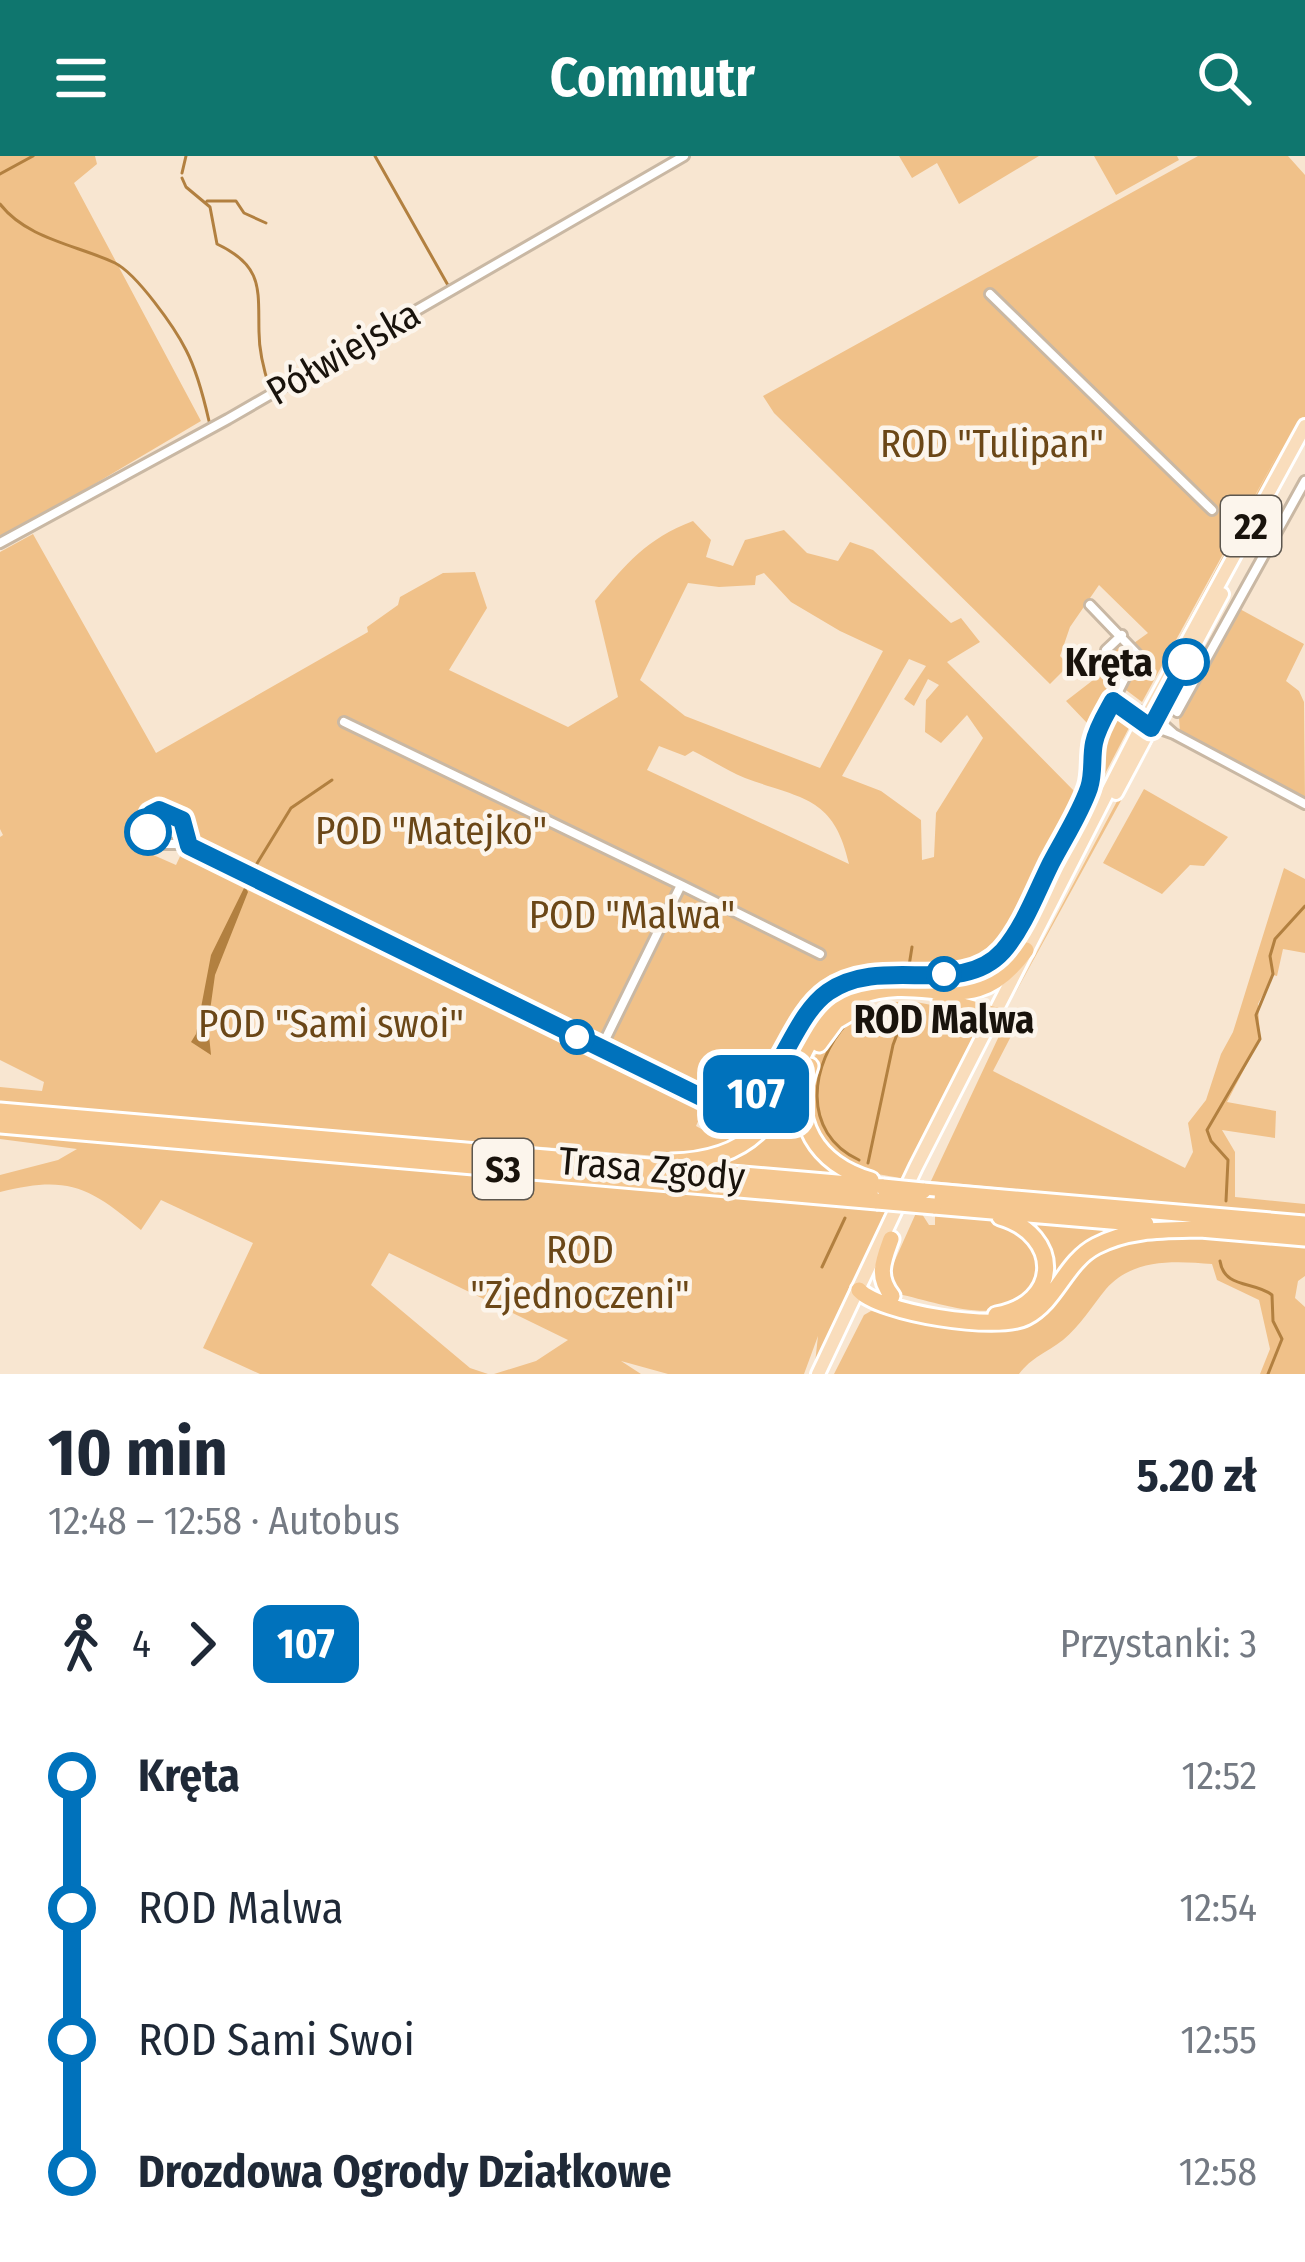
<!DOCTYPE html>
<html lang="pl">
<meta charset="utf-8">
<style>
:root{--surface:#fff;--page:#f2f2f3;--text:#1f2937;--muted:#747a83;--accent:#0f766e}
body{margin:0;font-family:"Fira Sans Condensed",sans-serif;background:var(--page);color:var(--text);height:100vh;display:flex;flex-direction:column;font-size:45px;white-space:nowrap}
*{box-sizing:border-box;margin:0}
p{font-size:39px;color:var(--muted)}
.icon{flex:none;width:66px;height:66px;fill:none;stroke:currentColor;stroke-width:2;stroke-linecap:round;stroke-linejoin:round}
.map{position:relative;height:1218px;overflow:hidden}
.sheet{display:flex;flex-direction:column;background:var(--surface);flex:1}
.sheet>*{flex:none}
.badge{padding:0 24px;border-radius:18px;font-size:42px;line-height:78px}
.map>.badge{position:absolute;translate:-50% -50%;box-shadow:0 0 0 6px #fff}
.legs{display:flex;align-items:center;gap:18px;height:132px;padding:0 48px;font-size:39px}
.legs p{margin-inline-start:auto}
.overview{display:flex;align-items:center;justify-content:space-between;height:204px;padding:0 48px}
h1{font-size:66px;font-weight:700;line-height:90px}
ul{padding:0 48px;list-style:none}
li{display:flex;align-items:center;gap:42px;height:132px;font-size:45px}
li i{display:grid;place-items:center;width:18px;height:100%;margin:0 15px;background:currentColor}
li i::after{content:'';width:30px;height:30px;margin:-15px;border:9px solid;border-radius:50%;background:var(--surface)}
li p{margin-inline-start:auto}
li:first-child i{background:linear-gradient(#0000 50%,currentColor 0)}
li:last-child i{background:linear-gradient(currentColor 50%,#0000 0)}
header{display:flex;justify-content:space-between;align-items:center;height:156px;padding:0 48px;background:var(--accent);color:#fff;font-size:54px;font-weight:700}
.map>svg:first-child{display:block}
</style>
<header><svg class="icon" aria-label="menu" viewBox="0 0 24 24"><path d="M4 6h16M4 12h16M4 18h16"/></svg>Commutr<svg class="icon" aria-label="search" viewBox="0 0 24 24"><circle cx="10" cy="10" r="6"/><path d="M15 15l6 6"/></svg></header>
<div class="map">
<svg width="1305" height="1218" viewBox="0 0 1305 1218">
<rect width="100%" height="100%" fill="#f8e6d1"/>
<path fill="#f0c189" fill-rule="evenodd" d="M0,0H95L97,8L74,27L201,265L0,384Z
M899,0H1039L959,48L937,7L912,22Z
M1094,0H1177L1179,4L1116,39Z
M1198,0H1288L1305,19V262L1226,409L1177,486L1281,292L1142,546L1122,531L1141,495L1134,487L1148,477L1099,429L1070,471L1060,500L1069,509L1050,528L774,257L763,240Z
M693,365L711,384L706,401L733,410L745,384L784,374L807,397L838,405L850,386L873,394L951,467L961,462L980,486L947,506L1079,640L1088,568L1066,545L1110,511L1105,504L1120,485L1131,491L1134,501L1094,575L1085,632L1034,730L982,803C941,811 899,805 857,813V817C831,827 813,842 797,865C774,897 768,941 721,943L193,687L190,674L194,664L150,643L142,694L176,709L183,694L706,947L696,970L707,976L714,963L709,958L712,949C776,967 786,878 824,844C870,803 932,834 981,816L991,826L849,840L771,958L735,988L682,1002L0,948V931L42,935L44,926L0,904V681L3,679L0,673V396L33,378L156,597L368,476L367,471L398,449L400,441L443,417L475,416L487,452L449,514L568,571L618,541L595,445C627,407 646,383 693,365ZM764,417L791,446L840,475L883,495L820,612L685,560L640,524L688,427L719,431L755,429L756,420ZM909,503L926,510L904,543L914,550L928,523L939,529L926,544L925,576L941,587L967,559L983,582L936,657L934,701L922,704L921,664L881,635L842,620ZM659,590L685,600L693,595C710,603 727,615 745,622C802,643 834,640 849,708L647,614Z
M1238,452L1304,488L1286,525L1299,535L1304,546L1305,647L1180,576L1179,562Z
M1113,558L1132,566L1021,779L990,820L984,815L1004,800L1014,787L1090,640L1100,579Z
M1157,579L1012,843L1149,585Z
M1144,633L1228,681L1204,710L1190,709L1162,738L1103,707Z
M1284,712L1305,723V797L1283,793L1277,820L1273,819L1258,848L1260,883L1227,946L1276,955L1275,982L1222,974L1235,996V1041L1305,1048V1060L931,1025L1007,863L1011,864L1020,856L1023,857L993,915L1185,1012L1193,996L1188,967L1206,944L1221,898L1233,876Z
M888,836L952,839L979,846L978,849C941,836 886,832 850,851C831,862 818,881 810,901C791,950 800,991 846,1020L694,1009C813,987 776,899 843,851C857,842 872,839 888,836Z
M886,846H916L978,858L984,868L906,1023L854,1014L815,981C813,966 808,949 808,933C807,889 847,856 886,846Z
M0,974L886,1054L814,1216L818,1180L804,1218H668L621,1205L641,1218H494L536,1205L568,1184L389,1097L371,1129L470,1212L488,1218H260L203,1192L253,1087L161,1044L141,1074C89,1030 67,1019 0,1036V1019L58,1004L77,993L0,983Z
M916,1057L922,1058L929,1069H935V1057L997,1064L1028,1079L1043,1114C1037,1124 1030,1140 1021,1146C988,1167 933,1145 898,1138L891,1113Z
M1020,1064L1126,1073L1003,1164L908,1152V1148L1003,1161L1049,1119Z
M1181,1078L1305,1088V1120L1298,1125L1295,1142L1305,1151V1218H1260L1270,1193L1259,1144L1217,1124L1212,1108C1175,1105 1133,1102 1106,1133C1092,1150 1080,1170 1063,1184C1046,1197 1032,1201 1019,1218H834L864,1159L871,1155L995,1172L1079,1109L1124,1082Z"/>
<path fill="#b28040" d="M245,730L248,736L215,819L208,869L211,899L191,886L196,878L211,799Z"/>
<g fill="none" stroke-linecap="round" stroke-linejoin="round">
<path stroke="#b28040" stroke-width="3" d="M182,17L186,0
M0,18L33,0
M182,22L186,31L210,51L217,88C264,110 258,134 259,176C259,196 264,215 270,233L449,131L375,0
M207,45H236L244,57L266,67
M0,48C27,83 77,89 115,107C137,118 175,172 186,194C197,215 204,243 209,265
M253,714L291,652L332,624
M909,810L912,791
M867,855L899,851
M848,866C809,908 801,977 859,1004
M868,1007L893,889L908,849
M1226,1045L1228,1004L1211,985L1207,974L1260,883L1256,859L1273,818L1270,800L1275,783L1305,750
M1220,1105C1224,1133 1255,1125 1272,1139L1273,1165L1282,1183L1268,1218
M822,1111L845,1062"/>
<defs>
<path id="minor" d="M990,138L1212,354
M0,387L228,263L684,0
M1106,494L1122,479
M1113,545L1143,567L1174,578L1305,648
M1115,545L1156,562L1174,578
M1177,556L1305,325
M344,566L681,729
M189,690L182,665L154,654L148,678L153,688H183L701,941C779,971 780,868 831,834C892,794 964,849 1012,783L1087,637L1098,575L1137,498L1090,449
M601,892L681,729L820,798"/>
<path id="primary" d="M1116,637L1222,438
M818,1218L916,1011L1143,567L1305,270"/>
<path id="motorway" d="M940,844L1000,860
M819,888L836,865L863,849
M810,910C789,965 817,1008 871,1024
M0,955L883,1031
M0,969L877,1045
M671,1006C816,1003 772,872 859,840C930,814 971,870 1026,794
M923,1035L1305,1068
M934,1050L1146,1068
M1200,1073L1305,1082
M891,1083C883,1105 876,1120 892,1140
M859,1134C879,1157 998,1176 1026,1161C1057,1145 1065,1106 1096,1090C1130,1072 1168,1074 1204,1073
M996,1159C1061,1148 1062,1079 1000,1061"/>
</defs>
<use href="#minor" stroke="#c9b8a4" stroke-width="14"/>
<use href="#primary" stroke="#fff" stroke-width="18"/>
<use href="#motorway" stroke="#fff" stroke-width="21"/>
<use href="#minor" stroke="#fff" stroke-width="8"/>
<use href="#primary" stroke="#f9ddbc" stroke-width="12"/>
<use href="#motorway" stroke="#f5c790" stroke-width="15"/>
<defs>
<path id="motorway-bridge" d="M883,1031L923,1035
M877,1045L934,1050"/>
</defs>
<use href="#motorway-bridge" stroke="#fff" stroke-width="21" stroke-linecap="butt"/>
<use href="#motorway-bridge" stroke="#f5c790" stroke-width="15"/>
</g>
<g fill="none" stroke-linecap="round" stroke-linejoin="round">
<defs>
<path id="line-1" d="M148,676L151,658L159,654L182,664L189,690L701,941C777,972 780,870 828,836C883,798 960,843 1003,795C1024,771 1037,735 1051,707C1064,682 1080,658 1089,632C1094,617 1091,602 1094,587C1097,572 1106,558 1113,545L1151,572L1186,506"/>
</defs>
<use href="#line-1" stroke="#fff" stroke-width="27"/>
<use href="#line-1" stroke="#0072bc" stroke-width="18"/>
</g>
<g fill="#fff" stroke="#0072bc" stroke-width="6">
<circle cx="1186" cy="506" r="21"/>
<circle cx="148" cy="676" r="21"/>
<circle cx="944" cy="818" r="15"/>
<circle cx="577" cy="881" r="15"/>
</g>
<g text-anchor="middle" stroke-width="9" stroke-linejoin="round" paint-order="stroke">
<g fill="#fcf5ec" stroke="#5d574f" stroke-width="3">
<rect x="1221" y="340" width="60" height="60" rx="9"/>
<rect x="473" y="983" width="60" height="60" rx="9"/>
</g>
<g font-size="36" font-weight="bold" fill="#19130c">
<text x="1251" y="383">22</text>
<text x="503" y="1026">S3</text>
</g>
<g font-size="39" fill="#19130c" stroke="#fcf5ec">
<text transform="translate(343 196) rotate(-30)" y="14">Półwiejska</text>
<text transform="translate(652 1012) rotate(5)" y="14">Trasa Zgody</text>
</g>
<g font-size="39" fill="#6b4717" stroke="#fcf5ec">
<text x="992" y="301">ROD "Tulipan"</text>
<text x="431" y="688">POD "Matejko"</text>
<text x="632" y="772">POD "Malwa"</text>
<text x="331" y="881">POD "Sami swoi"</text>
<text x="580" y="1107">ROD<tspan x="580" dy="45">"Zjednoczeni"</tspan></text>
</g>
<g font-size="39" font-weight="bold" fill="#19130c" stroke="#fcf5ec" text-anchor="end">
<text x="1153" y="520">Kręta</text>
<text x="944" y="877" text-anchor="middle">ROD Malwa</text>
</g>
</g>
</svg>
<b class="badge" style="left:756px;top:938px;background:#0072bc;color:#fff">107</b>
</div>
<section class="sheet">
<div class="overview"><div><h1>10 min</h1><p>12:48 – 12:58 · Autobus</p></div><b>5.20 zł</b></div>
<div class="legs"><svg class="icon" aria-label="walk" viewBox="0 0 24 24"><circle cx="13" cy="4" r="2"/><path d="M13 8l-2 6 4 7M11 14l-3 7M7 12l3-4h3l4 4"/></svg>4<svg class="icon" aria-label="forward" viewBox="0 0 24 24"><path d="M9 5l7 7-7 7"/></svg><b class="badge" style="background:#0072bc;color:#fff">107</b><p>Przystanki: 3</p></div>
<ul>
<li><i style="color:#0072bc"></i><b>Kręta</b><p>12:52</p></li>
<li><i style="color:#0072bc"></i><span>ROD Malwa</span><p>12:54</p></li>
<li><i style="color:#0072bc"></i><span>ROD Sami Swoi</span><p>12:55</p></li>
<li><i style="color:#0072bc"></i><b>Drozdowa Ogrody Działkowe</b><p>12:58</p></li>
</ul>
</section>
